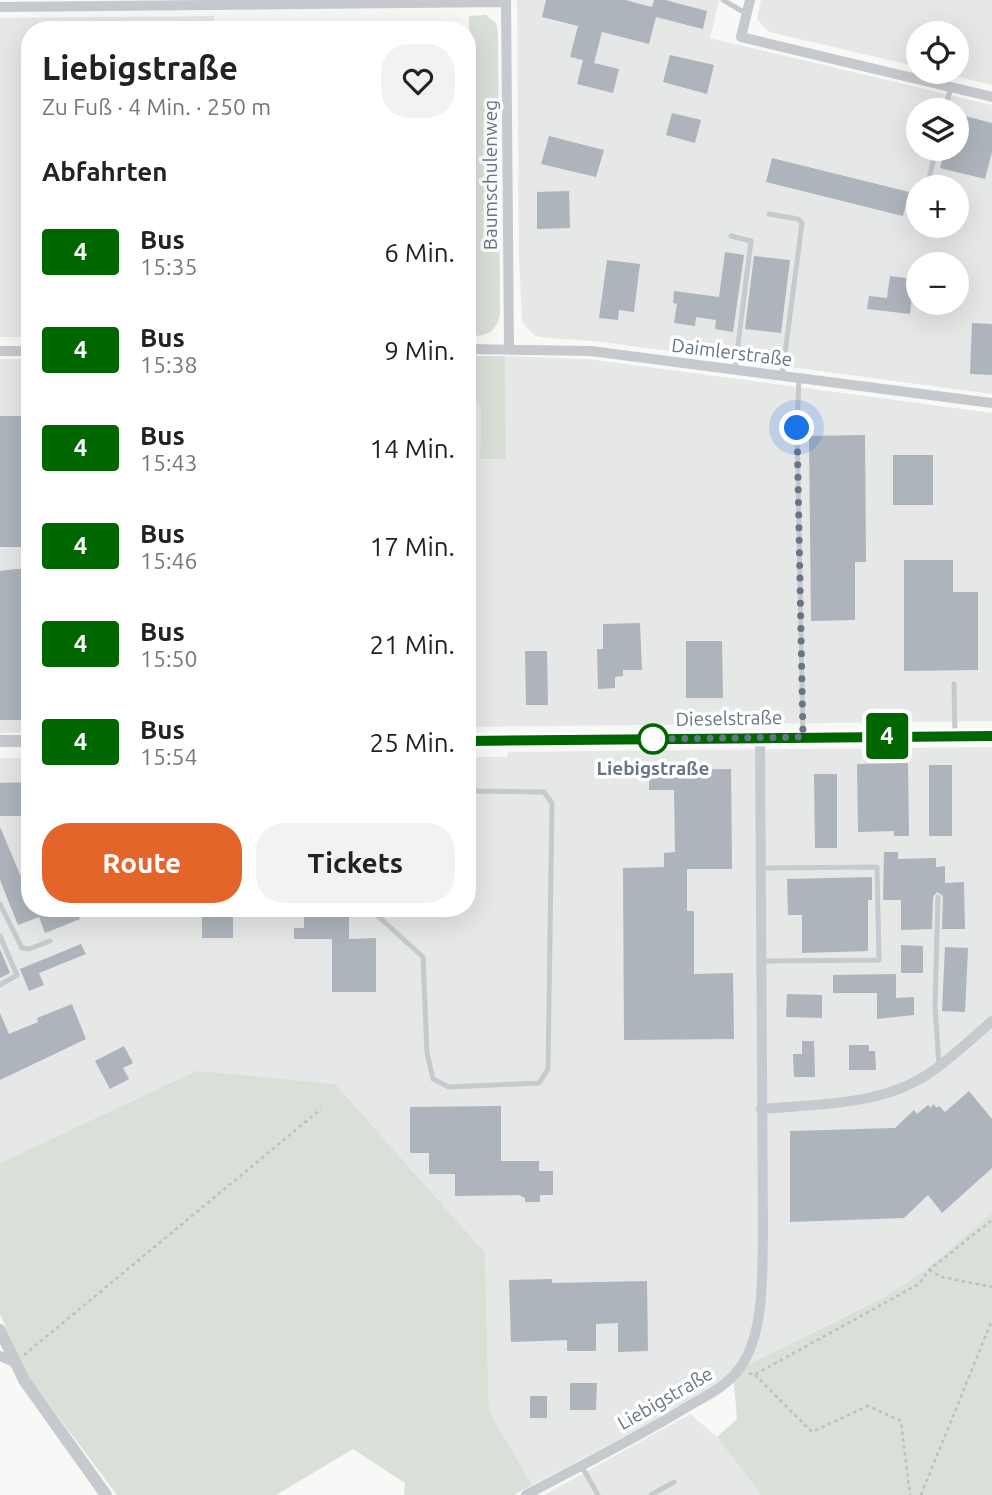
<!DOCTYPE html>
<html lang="de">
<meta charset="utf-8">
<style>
:root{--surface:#fff;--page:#f2f2f2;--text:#222;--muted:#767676;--accent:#e4652a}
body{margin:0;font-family:Ubuntu,sans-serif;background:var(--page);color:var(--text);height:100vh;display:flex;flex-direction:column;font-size:26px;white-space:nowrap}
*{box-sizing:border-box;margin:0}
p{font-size:23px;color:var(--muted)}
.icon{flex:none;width:38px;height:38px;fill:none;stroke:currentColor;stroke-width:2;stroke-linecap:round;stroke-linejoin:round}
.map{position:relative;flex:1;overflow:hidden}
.panel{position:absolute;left:21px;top:21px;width:455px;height:896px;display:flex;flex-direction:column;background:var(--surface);border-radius:28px;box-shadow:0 7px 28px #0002}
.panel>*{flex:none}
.badge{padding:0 14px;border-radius:5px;font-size:24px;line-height:46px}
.tools{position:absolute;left:906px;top:21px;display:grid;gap:14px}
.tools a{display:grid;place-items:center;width:63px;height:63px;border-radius:50%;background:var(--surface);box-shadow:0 7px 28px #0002;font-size:35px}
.you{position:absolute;width:35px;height:35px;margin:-18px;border:5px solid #fff;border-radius:50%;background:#1a73e8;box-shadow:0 0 0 10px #1a73e833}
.map>.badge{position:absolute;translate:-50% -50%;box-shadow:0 0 0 4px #fff}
h2{padding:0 21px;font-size:26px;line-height:63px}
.round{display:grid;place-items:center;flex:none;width:74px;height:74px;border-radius:28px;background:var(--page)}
.summary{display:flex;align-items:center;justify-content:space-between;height:119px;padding:0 21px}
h1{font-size:33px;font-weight:700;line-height:52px}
.cta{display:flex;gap:14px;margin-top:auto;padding:14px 21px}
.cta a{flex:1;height:80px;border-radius:28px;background:var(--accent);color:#fff;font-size:28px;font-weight:700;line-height:80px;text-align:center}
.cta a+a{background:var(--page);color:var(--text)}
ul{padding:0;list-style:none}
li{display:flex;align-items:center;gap:21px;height:98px;padding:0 21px}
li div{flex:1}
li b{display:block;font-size:26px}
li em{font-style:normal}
li .badge{min-width:77px;font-weight:700;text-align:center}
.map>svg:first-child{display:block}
</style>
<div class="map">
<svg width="992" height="1495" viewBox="0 0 992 1495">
<rect width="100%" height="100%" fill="#f8f8f6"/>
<path fill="#e6e7e7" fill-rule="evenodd" d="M517,0H719L710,38L992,105V394L594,341L548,338L536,336L527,329L522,320L519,257ZM919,110H957V149H919ZM919,187H957V226H919ZM919,264H957V303H919Z
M761,0H992V85L938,72H957V33H919V67L769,32L757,19Z
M214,16V30H30V337H0V18Z
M467,32H469L472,317H467Z
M505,356L588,359L992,413V721L467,727V405L481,404L480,459H505Z
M0,359H30V732L0,733Z
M992,747V1213L925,1270L883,1298L739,1369L725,1385L532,1485L489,1411L485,1253L196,1071L0,1163V758H30V908H467V757H507L508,752Z
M690,1414L717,1437L761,1495H544Z"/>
<path fill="#d9e0d7" d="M486,15L496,23L498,31L500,315C495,334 486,336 467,336V317H472L469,16Z
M467,356H505L506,459H480L481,405H467Z
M196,1071L335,1084L485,1253L489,1411L532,1485L514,1495H404L405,1483L353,1449L276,1495H117L28,1376L0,1314V1163Z
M992,1213V1495H761L717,1437L737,1419L734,1383L739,1369L883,1298L925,1270Z"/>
<path fill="#adb4bb" d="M546,0H625L652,7L654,0H665L707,11L703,29L656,17L649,44L602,32L594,63L619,69L613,93L577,84L583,60L570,57L578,26L542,17Z
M670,55L714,65L707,94L663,82Z
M672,113L701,120L695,143L666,135Z
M957,114L992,123V152L985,179L940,168L945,149H957Z
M549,136L604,150L596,177L541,164Z
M772,158L909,192L903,216L766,182Z
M569,191L570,228L537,229V192Z
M725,252L744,255L733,332L715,329L716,320L696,317L695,326L674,323L677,304L673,303L674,291L719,297Z
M754,256L790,260L781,333L745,329Z
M607,260L640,264L634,312L619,310L618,320L599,318Z
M890,276L914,279L910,314L867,309L869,296L887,298Z
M972,323L992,324V375L970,374Z
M0,416H30V547H0Z
M865,435L866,562H855V620L811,621L809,436Z
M893,455H933V505H893Z
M904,560H953V592H978V670L904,671Z
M16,569H30V720H0V571Z
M640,623L642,670H623V676L615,677V688L598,689L597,649H603V624Z
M686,641H722L723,698H686Z
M525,651H547L548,705H526Z
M908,763L909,836H894V831L858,832L857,764Z
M929,765H952V836H929Z
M731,769L732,869H687V911H694V974L733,973L734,1039L624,1040L623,868L664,867V853L675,852L674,790H649V770Z
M814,774H837V848H815Z
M30,782V816H0V783Z
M0,827L30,898V908H76L80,919L45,933L39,917L18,925L0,880Z
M884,852H898V859L936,858V867L945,866V883L964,882L965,929H942L943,896L937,892L933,897L932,929L901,930V900H883Z
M872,877V900H868V951L802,953V915H788L787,879Z
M202,908H233V938H202Z
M304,908H349V939L376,938V992H332V939H294V928H304Z
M81,944L86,954L39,973L44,985L29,991L20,969Z
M901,945L923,946V973H901Z
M945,947L968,948L965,1012L942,1011Z
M0,949L10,973L0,978Z
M896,974V998L914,997V1015L877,1019V993H833V975Z
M787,994L822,995V1018L786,1017Z
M72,1004L86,1039L0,1080V1013L9,1034L38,1022L37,1018Z
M802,1041H814L815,1077H794L793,1054H802Z
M849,1045H869V1051H875L876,1070H849Z
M124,1046L133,1063L123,1068L129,1079L110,1089L95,1061Z
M969,1091L992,1119V1168L942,1213L928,1195L904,1218L790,1222V1131L895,1128L914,1110L917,1114L928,1105L931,1108L933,1104L937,1108L939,1106L945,1112Z
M501,1106V1161H539V1171H553V1195H540V1202H525V1198L519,1195L455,1196V1174H429V1153H410V1107Z
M552,1279V1283L647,1281L648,1351L618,1352V1323L596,1324V1351H567V1340L511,1342L509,1280Z
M570,1383H597L596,1410H570Z
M530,1396H547V1418H530Z"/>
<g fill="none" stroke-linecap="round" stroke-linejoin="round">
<path stroke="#bec0c3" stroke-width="2.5" stroke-dasharray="3.5 3.5" stroke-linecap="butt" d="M929,1270L942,1277L992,1287
M24,1355L321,1109
M749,1373L754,1375L919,1284L929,1270L992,1220
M755,1375L812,1432L868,1406L901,1421L910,1495
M921,1495L992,1320"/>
<path stroke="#c6c9cd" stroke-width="5" d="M723,0L747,14
M945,110L951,87
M927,187L936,149
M769,214L798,219L802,223L782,376
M731,236L751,241L735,369
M799,378L797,428L803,737
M954,684L955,736
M760,868L877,867L879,960L761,961
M938,897L935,1006L939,1066
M0,904L22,948L29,949L50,941
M369,908L423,957L427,1053L433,1079L449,1087L539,1083L548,1069L552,803L544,792L467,791
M0,936L17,975L0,985
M581,1465L598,1495
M651,1495L674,1482"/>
<path stroke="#c6c9cd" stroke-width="10" d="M506,0L509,349
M750,0L741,37L992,97
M0,7L506,2
M467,349L591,351L992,403
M0,351H30
M761,1109C815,1104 877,1106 925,1076C949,1061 970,1040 992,1021
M0,1356L14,1362
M526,1495C580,1466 635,1439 687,1407C706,1396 726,1387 739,1369C765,1335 762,1274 763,1233L760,737"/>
<path stroke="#c6c9cd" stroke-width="12" d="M0,741H30
M467,741L992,736
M0,1330L24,1380L106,1495"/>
</g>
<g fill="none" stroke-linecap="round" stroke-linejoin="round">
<defs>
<path id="line" d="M467,741L992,736"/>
</defs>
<use href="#line" stroke="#fff" stroke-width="16"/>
<use href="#line" stroke="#060" stroke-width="10"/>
<path stroke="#677687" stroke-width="7" stroke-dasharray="0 12.6" d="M653,739H650L803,737L797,428"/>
</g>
<circle fill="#fff" stroke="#060" stroke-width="3.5" cx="653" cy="739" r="14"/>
<g text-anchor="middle" stroke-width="7" stroke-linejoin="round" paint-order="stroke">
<g font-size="19" fill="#677687" stroke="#fff">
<text transform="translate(490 175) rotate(-90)" y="7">Baumschulenweg</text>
<text transform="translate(732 352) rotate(7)" y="7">Daimlerstraße</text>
<text transform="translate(729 718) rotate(-1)" y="7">Dieselstraße</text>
<text transform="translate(665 1398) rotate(-30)" y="7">Liebigstraße</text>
</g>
<g font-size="19" font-weight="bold" fill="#677687" stroke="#fff">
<text x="653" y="775">Liebigstraße</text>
</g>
</g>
</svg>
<div class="tools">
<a><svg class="icon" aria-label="locate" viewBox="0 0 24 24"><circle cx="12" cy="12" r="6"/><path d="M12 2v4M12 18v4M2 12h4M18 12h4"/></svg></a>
<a><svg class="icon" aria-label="layers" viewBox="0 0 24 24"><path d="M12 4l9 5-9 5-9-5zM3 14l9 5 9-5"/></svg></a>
<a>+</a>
<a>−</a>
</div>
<div class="you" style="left:797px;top:428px"></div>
<b class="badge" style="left:887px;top:736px;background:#060;color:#fff">4</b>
<section class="panel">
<div class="summary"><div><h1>Liebigstraße</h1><p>Zu Fuß · 4 Min. · 250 m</p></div><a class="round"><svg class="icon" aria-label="heart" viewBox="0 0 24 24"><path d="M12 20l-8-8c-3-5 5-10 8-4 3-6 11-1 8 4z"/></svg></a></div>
<h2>Abfahrten</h2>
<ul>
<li><span class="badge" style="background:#060;color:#fff">4</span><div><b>Bus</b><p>15:35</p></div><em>6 Min.</em></li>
<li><span class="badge" style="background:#060;color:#fff">4</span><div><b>Bus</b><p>15:38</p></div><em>9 Min.</em></li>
<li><span class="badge" style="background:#060;color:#fff">4</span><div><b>Bus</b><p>15:43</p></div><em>14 Min.</em></li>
<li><span class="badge" style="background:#060;color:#fff">4</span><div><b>Bus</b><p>15:46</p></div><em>17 Min.</em></li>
<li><span class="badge" style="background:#060;color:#fff">4</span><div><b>Bus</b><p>15:50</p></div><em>21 Min.</em></li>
<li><span class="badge" style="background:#060;color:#fff">4</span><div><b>Bus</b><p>15:54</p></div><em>25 Min.</em></li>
</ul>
<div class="cta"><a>Route</a><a>Tickets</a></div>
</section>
</div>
